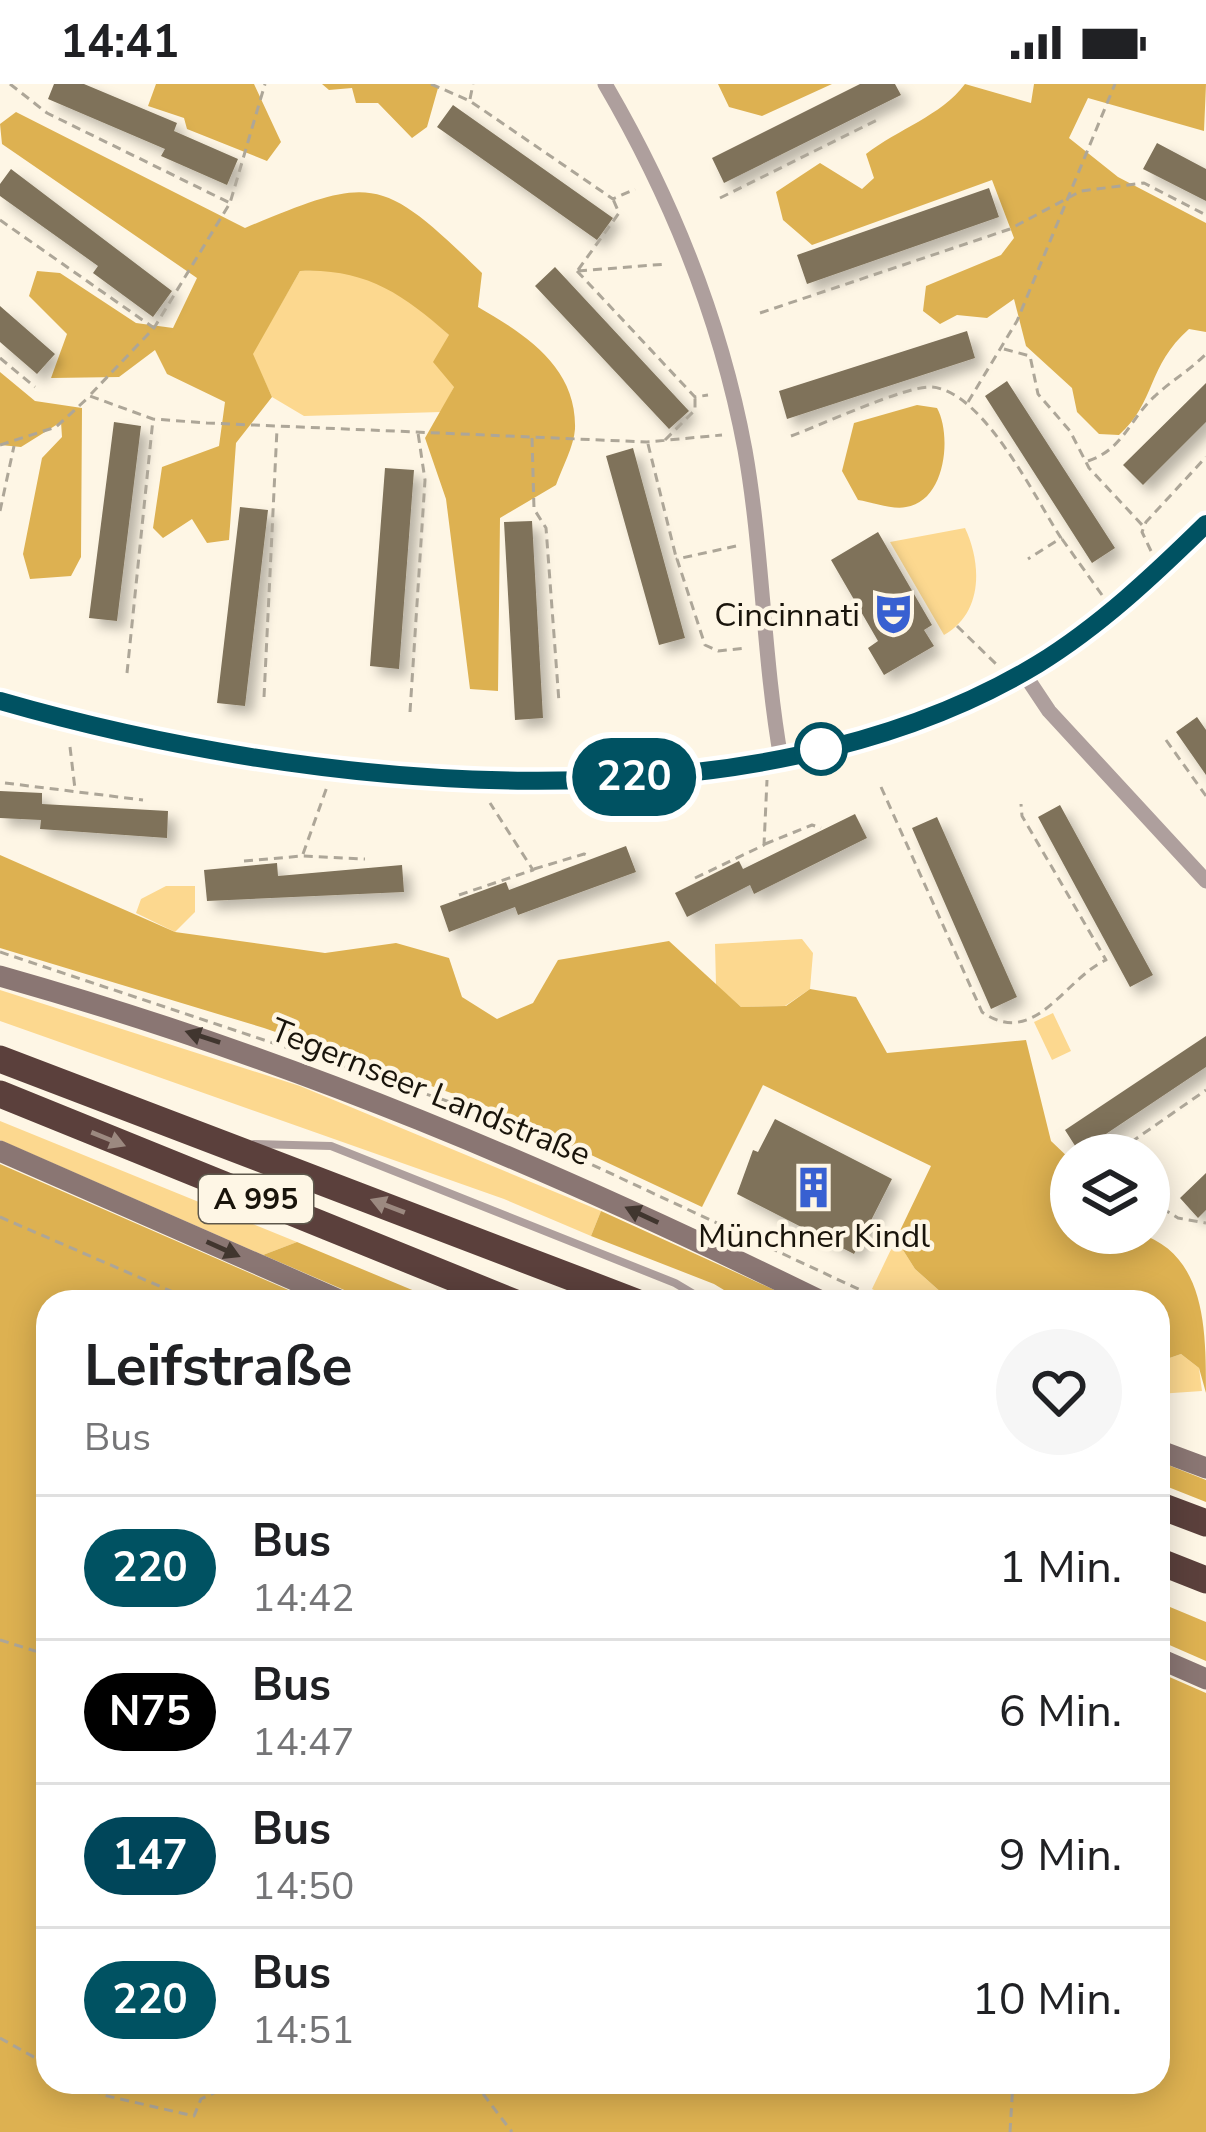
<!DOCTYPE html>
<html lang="de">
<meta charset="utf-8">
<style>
:root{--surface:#fff;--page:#f6f6f6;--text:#202124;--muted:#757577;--line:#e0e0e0}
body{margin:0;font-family:"Nunito Sans",sans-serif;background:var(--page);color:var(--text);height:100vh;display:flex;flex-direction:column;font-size:45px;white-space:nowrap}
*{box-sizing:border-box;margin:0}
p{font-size:39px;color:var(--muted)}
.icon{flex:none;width:66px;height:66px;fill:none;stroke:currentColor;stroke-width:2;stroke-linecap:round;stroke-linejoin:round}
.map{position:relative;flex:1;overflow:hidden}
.sheet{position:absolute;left:36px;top:1206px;width:1134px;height:804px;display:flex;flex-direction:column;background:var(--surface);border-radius:36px;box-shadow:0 6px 30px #0003}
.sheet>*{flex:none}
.badge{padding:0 24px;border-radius:39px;font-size:42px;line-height:78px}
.fabs{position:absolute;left:1050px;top:1050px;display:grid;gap:24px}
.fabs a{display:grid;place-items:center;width:120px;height:120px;border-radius:50%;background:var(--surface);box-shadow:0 6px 30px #0003;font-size:60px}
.map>.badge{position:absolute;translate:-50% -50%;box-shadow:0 0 0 6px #fff}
.round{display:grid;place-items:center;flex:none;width:126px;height:126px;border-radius:63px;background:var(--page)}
.headline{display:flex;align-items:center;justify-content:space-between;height:204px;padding:0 48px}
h1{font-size:57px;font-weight:700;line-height:90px}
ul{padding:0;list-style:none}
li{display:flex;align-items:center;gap:36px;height:144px;padding:0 48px;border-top:3px solid var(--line)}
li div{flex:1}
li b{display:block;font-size:45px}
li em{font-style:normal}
li .badge{min-width:132px;font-weight:700;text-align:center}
.status{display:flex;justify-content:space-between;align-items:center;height:84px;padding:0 60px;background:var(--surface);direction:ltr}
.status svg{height:33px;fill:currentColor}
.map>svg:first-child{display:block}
</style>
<div class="status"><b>14:41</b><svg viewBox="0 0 49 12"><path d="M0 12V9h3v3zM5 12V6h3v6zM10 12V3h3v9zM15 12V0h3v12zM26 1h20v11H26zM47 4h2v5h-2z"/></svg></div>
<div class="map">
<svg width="1206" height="2048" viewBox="0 0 1206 2048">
<defs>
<filter id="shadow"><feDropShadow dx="8" dy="8" stdDeviation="6" flood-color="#0004"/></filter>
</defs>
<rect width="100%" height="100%" fill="#fef6e5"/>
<path fill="#fcd88f" d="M344,186L401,207L449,251L454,303L441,328L304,332L272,313L252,270L300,187Z
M965,444C982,480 983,529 944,551L890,458Z
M166,802H195V828L175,848L136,829L141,815Z
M802,855L813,869L810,905L785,922L741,923L716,901L715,860Z
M0,906L300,1002L601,1127L591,1152L504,1115L0,937Z
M1053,929L1071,967L1052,976L1034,938Z
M0,1037L297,1158L263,1171L0,1056Z
M896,1155L915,1185L952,1218H898L872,1205Z
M1181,1270L1199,1284L1202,1307L1158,1310V1278Z"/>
<path fill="#ddb151" d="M156,0H254L281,58L267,77L187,45L184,34L148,22Z
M322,0H434L438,4L427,43L412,54L378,19H356L352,4L329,6Z
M718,0H832L762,32L729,23Z
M965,0L1031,19L1034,0H1206L1204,47L1088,14L1069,54L1118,93L1206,139V248L1189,245C1147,282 1156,318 1119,351L1099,350L1077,328L1072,304L1026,262L1014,215L987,234L957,231L940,240L923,227L926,202L1001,171L1014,154L992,96L812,161L783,136L776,108L820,79L862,105L874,94L866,70C898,45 941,32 965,0Z
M16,28L245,144C373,90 381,91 482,189L478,223C525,250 577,283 575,345C574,362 562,384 556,401L500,434L498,607L470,605L446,415L425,354L454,303L433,278L449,251C402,209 364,184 300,187L253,270L272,313L236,359L229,456L207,459L192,435L163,454L153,444L162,383L219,362L225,318L167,290L155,266L119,293L51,294L67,250L29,212L37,187L60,189L136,239L173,244L197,194L2,60L0,40Z
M0,288L35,317L82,324L81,473L71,492L30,495L23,470L42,374L62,353L61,338L21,363L0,361Z
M917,321L937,324C952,351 946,417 906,423C893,426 872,418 858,416L842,387L854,339Z
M0,771L175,848L325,869L396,859L449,874L462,913L497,935L533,919L558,876L669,857L741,923L786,922L810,905L856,913L887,969L1026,956L1051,1057L1071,1076V1149C1091,1149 1119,1144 1138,1149C1206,1170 1206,1245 1206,1309L1199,1284L1181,1270L1158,1278V1218H952L915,1185L896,1155L931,1082L763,1001L702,1123L480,1019L264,944L0,864Z
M0,1080L316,1218H48V1998H1158V1588L1206,1609V2048H0Z
M601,1127L801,1218H744L714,1200L591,1152Z
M297,1158L441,1218H372L263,1171Z
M1158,1377L1206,1396V1418L1158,1399Z
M1158,1518L1206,1538V1577L1158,1556Z"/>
<path fill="#7f725a" filter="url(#shadow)" d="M54,0H84L177,39L174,47L238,75L227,101L161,72L165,65L48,15Z
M860,0H895L901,11L724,99L712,74Z
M453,21L613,134L597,156L437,43Z
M1157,59L1206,85V117L1143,85Z
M11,85L172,207L153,233L93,189L98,182L0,112V100Z
M989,104L999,133L807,200L797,171Z
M555,183L689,327L669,345L535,202Z
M0,222L55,270L37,290L0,258Z
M967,247L975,274L787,335L779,307Z
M1007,297L1115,464L1092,479L985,312Z
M1206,299V338L1143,401L1123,381Z
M114,338L141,342L117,537L89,534Z
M633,364L685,554L659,561L606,372Z
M385,384L414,386L399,585L370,582Z
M240,423L268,426L245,622L217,619Z
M532,437L543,634L515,636L504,438Z
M878,448L932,541L924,546L934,562L884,591L868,564L878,557L831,476Z
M1197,633L1206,646V691L1176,648Z
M0,707L42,709V720L168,727L167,754L40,745L41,736L0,734Z
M1060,721L1153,891L1130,903L1038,733Z
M855,730L867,754L754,810L750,801L687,833L675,809L739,777L743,785Z
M937,733L1017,913L991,925L912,744Z
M626,762L636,788L518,831L515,823L449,848L440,822L506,798L509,806Z
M277,779L278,792L402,781L404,808L207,817L204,786Z
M1206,952V983L1079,1068L1065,1046Z
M775,1035L892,1095L854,1170L737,1110L753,1066L758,1068Z
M1206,1089V1126L1198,1134L1180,1114Z"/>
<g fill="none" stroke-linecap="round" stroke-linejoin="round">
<path stroke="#ada698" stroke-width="3" stroke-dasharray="9 6" stroke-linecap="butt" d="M10,0L47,29L230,119
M431,0L470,17L613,115L635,105
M470,15L473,0
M720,114L881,34
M0,136L154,244
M578,186L619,129L613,115
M577,187L695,313L708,311
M578,187L667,180
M760,229L1010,145L1081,107L1144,99L1206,131
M1004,265L1030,272L1038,310L1070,347L1089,384L1144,443
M0,274L35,303
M91,310L154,244L230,119L265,0
M968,318L1017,237L1115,0
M791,352C821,341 905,302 931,303C983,306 1035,414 1061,454L1028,475
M532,354L534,425L546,444L559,618
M665,356L695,326V313
M648,360L676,473
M0,361L56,343L90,312L153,335L207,339L647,358L722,351
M1088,377C1124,365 1130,334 1155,312C1171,297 1190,286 1206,270
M0,427L14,362
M1062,455L1102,511
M736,462L677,475L705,561L718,567L746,564
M1151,467L1142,448L1146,438L1206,373
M957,542L997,581
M127,589L153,335
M264,613L277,345
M410,628L425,396L418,349
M1166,656L1206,712
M70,663L75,705
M5,699L143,716
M881,703L982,928C1035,965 1064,895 1106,876L1022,732L1021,720
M765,760L812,741L821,744
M303,770L328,700
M244,777L302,772L365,775
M534,785L584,770L591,773
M695,794L764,761L767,696
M459,811L533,786L490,719
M0,868L477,1027L886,1218
M1124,1071L1127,1061L1206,1006
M1149,1116L1178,1134L1206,1139
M0,1133L196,1218
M0,1556L48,1571
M0,1954L48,1981
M79,1998L103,2011L194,2032L201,2015L237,1998
M474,1998L512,2048
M1010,2048L1013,1998"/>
<path stroke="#ae9f9d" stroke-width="8" d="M254,1060L331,1062L675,1199L707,1218"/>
<path stroke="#ae9f9d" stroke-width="15" d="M605,0C671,113 721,237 745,366C763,468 763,573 781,675
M1023,588L1049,627L1206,797
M0,617C308,705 752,754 1038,580C1100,542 1155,490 1206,440"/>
<path stroke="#8a7673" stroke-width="21" d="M0,892C294,975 550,1084 823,1218
M0,1067L344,1218
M1158,1366L1206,1384
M1158,1574L1206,1595"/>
<path stroke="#5b403c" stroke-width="27" d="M0,975L636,1218
M0,1010L513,1218
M1158,1421L1206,1439
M1158,1477L1206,1496"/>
</g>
<defs><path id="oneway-solid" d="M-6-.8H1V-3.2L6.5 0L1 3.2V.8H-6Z" transform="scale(3)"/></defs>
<g fill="#41362f">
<use href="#oneway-solid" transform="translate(203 953) rotate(-162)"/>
<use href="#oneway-solid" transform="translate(642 1131) rotate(-155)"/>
<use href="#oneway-solid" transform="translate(223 1165) rotate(24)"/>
</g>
<g fill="#9c8980">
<use href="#oneway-solid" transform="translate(108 1055) rotate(22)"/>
<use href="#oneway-solid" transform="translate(388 1122) rotate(-159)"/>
</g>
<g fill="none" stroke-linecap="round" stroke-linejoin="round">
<defs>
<path id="line" d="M0,617C308,706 752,753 1038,580C1100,542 1155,490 1206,440"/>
</defs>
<use href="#line" stroke="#fff" stroke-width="27"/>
<use href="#line" stroke="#005262" stroke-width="18"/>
</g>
<defs>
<symbol id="theatre-bare" viewBox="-9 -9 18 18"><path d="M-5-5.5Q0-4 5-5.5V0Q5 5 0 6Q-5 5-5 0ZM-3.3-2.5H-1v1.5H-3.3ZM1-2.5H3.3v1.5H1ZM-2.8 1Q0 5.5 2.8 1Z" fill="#3860d1" stroke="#fef6e5" stroke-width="2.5" paint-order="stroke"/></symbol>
<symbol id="building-bare" viewBox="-9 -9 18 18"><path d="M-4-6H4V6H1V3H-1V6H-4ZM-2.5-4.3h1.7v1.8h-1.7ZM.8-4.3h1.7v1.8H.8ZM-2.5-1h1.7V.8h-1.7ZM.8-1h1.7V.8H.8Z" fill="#3860d1" stroke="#fef6e5" stroke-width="2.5" paint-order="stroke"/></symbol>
</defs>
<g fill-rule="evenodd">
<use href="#theatre-bare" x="864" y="500" width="59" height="59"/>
<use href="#building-bare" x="784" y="1074" width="59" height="59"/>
</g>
<circle fill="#fff" stroke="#005262" stroke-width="6" cx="821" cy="665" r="24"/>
<g text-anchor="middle" stroke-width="9" stroke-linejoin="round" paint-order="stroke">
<rect fill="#fef6e5" stroke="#5e584c" stroke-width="3" x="199" y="1091" width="114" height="48" rx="9"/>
<g font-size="30" font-weight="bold" fill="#19140b">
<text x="256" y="1125">A 995</text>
</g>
<g font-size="33" fill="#19140b" stroke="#fef6e5" text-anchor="end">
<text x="860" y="542">Cincinnati</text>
<text x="814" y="1163" text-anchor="middle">Münchner Kindl</text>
</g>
<g font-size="33" fill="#19140b" stroke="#fef6e5">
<text transform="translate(431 1007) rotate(22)" y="12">Tegernseer Landstraße</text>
</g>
</g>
</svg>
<div class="fabs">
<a><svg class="icon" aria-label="layers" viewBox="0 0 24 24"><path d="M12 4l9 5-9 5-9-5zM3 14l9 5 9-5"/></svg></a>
</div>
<b class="badge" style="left:634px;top:693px;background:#005262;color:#fff">220</b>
<section class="sheet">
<div class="headline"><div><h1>Leifstraße</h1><p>Bus</p></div><a class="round"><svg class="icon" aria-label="heart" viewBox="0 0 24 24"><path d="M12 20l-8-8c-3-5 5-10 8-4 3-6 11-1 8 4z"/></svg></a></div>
<ul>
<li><span class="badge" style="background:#005262;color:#fff">220</span><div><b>Bus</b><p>14:42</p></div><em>1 Min.</em></li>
<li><span class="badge" style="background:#000;color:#fff">N75</span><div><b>Bus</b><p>14:47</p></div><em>6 Min.</em></li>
<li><span class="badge" style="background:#00465a;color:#fff">147</span><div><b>Bus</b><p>14:50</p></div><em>9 Min.</em></li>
<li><span class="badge" style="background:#005262;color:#fff">220</span><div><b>Bus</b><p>14:51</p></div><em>10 Min.</em></li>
</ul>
</section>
</div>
